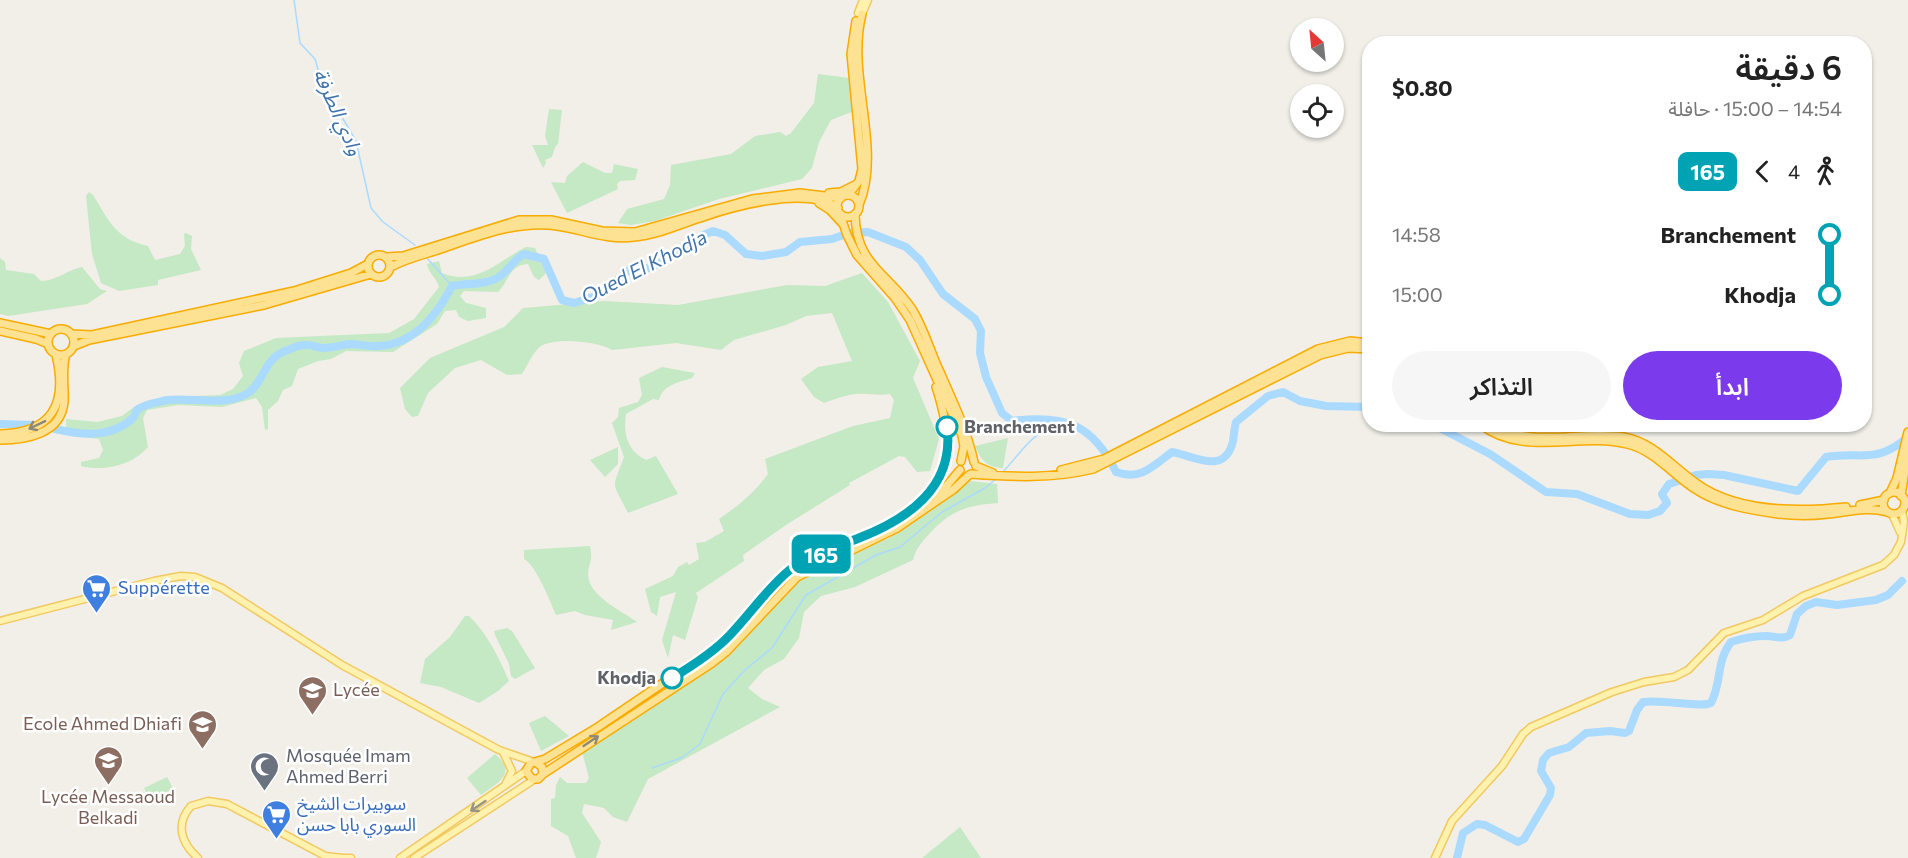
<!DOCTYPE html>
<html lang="ar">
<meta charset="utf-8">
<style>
:root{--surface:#fff;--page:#f6f6f6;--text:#222;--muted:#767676;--accent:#7c3aed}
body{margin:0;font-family:Commissioner,"Noto Sans Arabic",sans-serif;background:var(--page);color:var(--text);direction:rtl;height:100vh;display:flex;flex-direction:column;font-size:22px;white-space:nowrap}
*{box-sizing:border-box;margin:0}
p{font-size:20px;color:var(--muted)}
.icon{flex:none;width:33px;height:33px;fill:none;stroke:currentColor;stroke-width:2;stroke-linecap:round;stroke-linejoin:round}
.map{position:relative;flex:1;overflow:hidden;direction:ltr}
.drawer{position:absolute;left:1362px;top:36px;width:510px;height:396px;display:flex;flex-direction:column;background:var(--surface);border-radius:24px;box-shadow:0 2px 4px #0004;direction:rtl}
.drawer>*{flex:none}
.badge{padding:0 12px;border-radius:9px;font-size:21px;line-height:39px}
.needle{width:39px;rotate:333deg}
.fabs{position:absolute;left:1290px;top:18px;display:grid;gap:12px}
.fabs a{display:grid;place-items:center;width:54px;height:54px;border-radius:50%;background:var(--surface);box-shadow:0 2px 4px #0004;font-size:30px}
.map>.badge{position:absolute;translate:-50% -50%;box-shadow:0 0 0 3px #fff}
.legs{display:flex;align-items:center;gap:9px;height:66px;padding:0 30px;font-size:20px}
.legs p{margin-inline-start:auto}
.headline{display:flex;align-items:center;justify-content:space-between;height:102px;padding:0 30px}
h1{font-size:33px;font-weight:600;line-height:45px}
.cta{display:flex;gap:12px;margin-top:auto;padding:12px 30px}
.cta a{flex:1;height:69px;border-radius:36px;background:var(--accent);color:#fff;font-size:24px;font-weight:600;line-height:69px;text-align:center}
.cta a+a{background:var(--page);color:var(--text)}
ul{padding:0 30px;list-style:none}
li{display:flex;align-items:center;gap:21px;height:60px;font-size:22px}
li i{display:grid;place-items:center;width:9px;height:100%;margin:0 8px;background:currentColor}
li i::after{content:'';width:15px;height:15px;margin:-8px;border:4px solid;border-radius:50%;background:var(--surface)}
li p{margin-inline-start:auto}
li:first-child i{background:linear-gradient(#0000 50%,currentColor 0)}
li:last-child i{background:linear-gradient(currentColor 50%,#0000 0)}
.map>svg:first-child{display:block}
</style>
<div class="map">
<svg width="1908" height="858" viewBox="0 0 1908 858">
<rect width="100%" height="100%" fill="#f1efe8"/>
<path fill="#c5e8c5" d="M818,74L850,78L854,111L831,120L819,142L812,168L802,179L719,199L655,221L631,225L618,223L627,209L664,199L670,185L671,165L731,154L755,136L780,132L786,136L791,133L814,103Z
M549,109L562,110L558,144L555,147L552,157L545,160L546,163L543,168L532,145H548L545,136Z
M583,162L605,173H612L614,164L638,169L635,180L620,181L617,184L618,189L567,213L551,182L565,183L567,176Z
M89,192L93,195C109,221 116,239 148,246L155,260L180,254L185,246L184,234L186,233L192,236L191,249L201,270L158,280V285L119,291L101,283L92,254L86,196Z
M526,247L535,248L546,273L539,280L534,277L528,264C509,265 509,281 498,292L464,291L460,296L466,303L486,308V318L468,321L459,317L456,310L445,311L437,324L393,352L346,351L331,359L318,361L298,369L292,386L283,390L278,401L268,410V429L265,430L262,407L256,398L222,407L178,405L147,410L143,418L148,447C133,465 104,472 81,466V462L99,458L103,450L99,439L66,435V419L97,422L122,416L135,406L170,397L220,395L233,389L243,376L239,363L244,351L276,338L389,333L414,319L439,287C436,277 429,274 427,264L439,261L442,273C476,287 498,261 526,247Z
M0,258L5,262L6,270L34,274L41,281C56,281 67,270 82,267L100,289L107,291L87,304L8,316L0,314Z
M862,273L888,302L920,361L913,378L939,439L930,471L917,472L905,457L899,456L849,483L850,485L786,525L743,555L744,561L696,593L698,597L685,640L673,635L668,658L662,640L676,592L660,597L657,616L651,612L645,589L673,576L678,567L687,562L689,565L699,559L696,543L705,542L724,531L719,519C738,506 754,493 768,474L765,459L853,426L890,418L894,400L890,394C878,396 868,393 856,394C845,395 835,399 824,403L814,397L801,379L818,367L852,361L832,313L806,316L786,325L734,340L721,350L676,343L612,350C598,341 556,337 541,346C532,353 528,365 522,374L507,375L481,360L455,368L428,393L418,416L412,417L405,409L400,388L430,358L504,327L523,308L604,301L678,305L787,285L825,286Z
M662,367L695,373L692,378C680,382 662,385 659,400L653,399L626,414C623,433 627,451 646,460L656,456L678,494L628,513C611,480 612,490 624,457L612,423L618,417L619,408L638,402L642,395L639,378Z
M1008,438L1003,468C987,467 981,461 975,446Z
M618,447V464L605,477L590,460Z
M970,481L997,484L998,503C968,505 951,510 930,533C922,542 916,548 913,560L855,587L821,596L804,612L799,638L784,659L764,670L748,688L762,699L780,707L648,779L627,822L613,817L604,808L584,804L582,813L601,842L596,858H576L568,836L551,826V799L555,798L556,785L560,777L567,783H586L589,778L581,748L712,663L715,665L797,579L889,538Z
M590,546C593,562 589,561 588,574C588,596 622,611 637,622L611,630L613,620L585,615L575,611L556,615C550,601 536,565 524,559V550Z
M465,616H469C487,633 499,658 509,681L498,691L479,703L441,687L420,683L425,659L450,637Z
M507,628L512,631L535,668L515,679L511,676L509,664L495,635L494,631Z
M545,716L569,736L541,751L529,723Z
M495,754C518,773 498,783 481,795L467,778Z
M167,777L174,790L151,801L144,788Z
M960,827L981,858H922Z"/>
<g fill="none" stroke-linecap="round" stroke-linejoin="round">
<path stroke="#aadaff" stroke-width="1.5" d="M294,0L300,43L315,59L322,83L356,141L371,208L383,222L415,245
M426,257L452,286
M1002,473C1020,454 1034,429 1062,423
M652,768L681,758L700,744L723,694L746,669L772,648L806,595L876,555L900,547L942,512L985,488L997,478"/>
<path stroke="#aadaff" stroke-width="8" d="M0,424L34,425
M1432,424L1490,454L1546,492L1577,494L1630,514L1648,515L1660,511L1667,503L1662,494L1669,484L1696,475L1708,474L1724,475L1798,491L1826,457C1862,451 1875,465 1908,437
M55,429C82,435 110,439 133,418C135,416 135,413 137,410C143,404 159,402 167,400C193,397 226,407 248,393C264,382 264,360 283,352C290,349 298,345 305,345C311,344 317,348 323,348C332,348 341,345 350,344C359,344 369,347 378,346C414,345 437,315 452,286C467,283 487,285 499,277C509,270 513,260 524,254L544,259L562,300L574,303L593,297L603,292L629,270L649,268L666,260L701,236L713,231L725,235L746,254L762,256L786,252L800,242L832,239L849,233L868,232L906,247L920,260L943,294L975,319L981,331L980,353L986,377L1002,413L1012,421C1064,414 1093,424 1116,472C1141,481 1153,466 1172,452C1192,455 1225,477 1233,441C1234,435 1234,429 1236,422L1268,396L1283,392L1300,401L1326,406L1370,407
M1457,858L1463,833L1477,824L1485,825L1518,842L1524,839L1550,795L1551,788L1541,771L1543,760L1549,753L1569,747L1586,733L1610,731L1625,733L1629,731L1637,710L1643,702C1663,699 1699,708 1711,703C1722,682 1716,661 1731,642C1743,638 1754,636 1766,636C1776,636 1781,640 1790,635L1797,614L1806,606L1816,602L1837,605L1876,600L1888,595L1902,581"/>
<defs>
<path id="major" d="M858,13L863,0
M862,14L868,0
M1892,514L1900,532
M0,621L154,581L181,576L195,577L222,588L342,665L499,750L534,762
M503,752L512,771L506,783
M325,856L343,858
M198,858C181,843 175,824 191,806L208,801L227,804L329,858
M343,858H351
M400,858L526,771
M414,858L535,779
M1435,858L1452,821L1502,766L1523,734L1531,727L1612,692L1644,682L1674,677L1688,670L1724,633L1763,620L1803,596L1883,565L1894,555L1901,542L1904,522L1902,510"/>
<path id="highway" d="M829,193L841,192L855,185
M848,195L859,181L862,169L851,54L856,21
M837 206a11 11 0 1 1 22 0a11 11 0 1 1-22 0Z
M819,203L830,210L842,223
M859,205C883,148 846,76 862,14
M840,214L847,235L857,255L895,298L910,320L962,435L964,446L961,461
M855,214C856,265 887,272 912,309C924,328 930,351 940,372C953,402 967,430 974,462
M368 266a11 11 0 1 1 22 0a11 11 0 1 1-22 0Z
M386,257L403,256L519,220H551L602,231L635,232L752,199L800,193L841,198
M391,267C405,259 422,255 438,250C473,238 511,222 549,225C578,227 603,241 634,237C657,235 678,225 700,218C734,206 805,186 838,208
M0,323L51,334
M48 342a13 13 0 1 1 26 0a13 13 0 1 1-26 0Z
M0,331L36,339L48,344
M71,334L92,335L294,291L351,273L368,264
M74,346L89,340L264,305L371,274
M1480,424C1523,458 1578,432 1627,444C1654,450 1672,474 1695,489C1718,505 1751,510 1778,514C1795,516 1811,516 1828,514C1848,512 1867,506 1887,512
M1490,424C1531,449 1579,430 1624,437C1653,442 1673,467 1696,483C1736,512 1799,512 1846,507
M0,434C52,433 68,404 56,355
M0,440C26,440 61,434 64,402C65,386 61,370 66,354
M976,466L993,473
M1061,470L1104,459L1318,349L1350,341L1370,343
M971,474C1013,477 1052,479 1093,469L1320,355L1348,348L1370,349
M1883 503a11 11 0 1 1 22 0a11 11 0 1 1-22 0Z
M1890,493L1897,478L1908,432
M1901,496L1908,451
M924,500C956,467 949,427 936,387
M1860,505L1884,500
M537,763L542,767L543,774L538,779H532L526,771L531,763L545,759L598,727L719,645L786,573L802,562L891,523L943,490L960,470
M543,774L712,663L726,652L797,577L897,528L954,489L969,475"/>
</defs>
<use href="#major" stroke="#f2c960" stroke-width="9"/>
<use href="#highway" stroke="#f9ab00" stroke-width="10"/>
<use href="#major" stroke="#fff2af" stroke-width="6"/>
<use href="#highway" stroke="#fde293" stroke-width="7"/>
</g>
<defs><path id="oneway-shaft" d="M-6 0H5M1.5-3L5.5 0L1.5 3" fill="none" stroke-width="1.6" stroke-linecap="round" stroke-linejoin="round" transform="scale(1.5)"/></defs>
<g stroke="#8e8975">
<use href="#oneway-shaft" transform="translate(37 425) rotate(154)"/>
<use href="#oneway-shaft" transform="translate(591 741) rotate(-34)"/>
</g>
<use stroke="#979581" href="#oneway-shaft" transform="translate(478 806) rotate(146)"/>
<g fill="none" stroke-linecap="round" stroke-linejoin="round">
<defs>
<path id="line-1" d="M672,678C692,666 714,652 730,635C749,615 765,592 785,574C805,556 834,548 859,538C908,519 955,487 947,427"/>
</defs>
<use href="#line-1" stroke="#fff" stroke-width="14"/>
<use href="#line-1" stroke="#00a3b4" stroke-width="9"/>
</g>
<defs>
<symbol id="supermarket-pin" viewBox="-11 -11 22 30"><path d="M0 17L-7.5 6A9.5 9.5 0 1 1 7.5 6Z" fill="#3f7fe0" stroke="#fff"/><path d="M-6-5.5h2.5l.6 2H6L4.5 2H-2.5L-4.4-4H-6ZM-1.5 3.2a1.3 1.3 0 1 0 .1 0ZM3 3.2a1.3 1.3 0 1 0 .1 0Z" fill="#fff"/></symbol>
<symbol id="school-pin" viewBox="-11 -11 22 30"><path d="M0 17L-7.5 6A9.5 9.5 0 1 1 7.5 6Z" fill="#8d6e63" stroke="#fff"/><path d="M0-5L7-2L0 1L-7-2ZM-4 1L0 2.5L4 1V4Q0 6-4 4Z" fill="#fff"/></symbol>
<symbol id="mosque-pin" viewBox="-11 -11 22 30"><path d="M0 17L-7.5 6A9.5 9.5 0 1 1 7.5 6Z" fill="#6b7280" stroke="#fff"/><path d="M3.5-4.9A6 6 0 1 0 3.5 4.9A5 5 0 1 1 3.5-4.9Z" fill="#fff"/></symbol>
</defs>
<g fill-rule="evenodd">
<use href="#supermarket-pin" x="80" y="572" width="33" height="45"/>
<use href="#school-pin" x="296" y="674" width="33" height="45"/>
<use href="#school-pin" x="186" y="708" width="33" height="45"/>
<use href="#school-pin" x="92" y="744" width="33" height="45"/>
<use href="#mosque-pin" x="248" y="750" width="33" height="45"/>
<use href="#supermarket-pin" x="260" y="798" width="33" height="45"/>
</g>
<g fill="#fff" stroke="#00a3b4" stroke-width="3">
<circle cx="947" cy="427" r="10"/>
<circle cx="672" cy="678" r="10"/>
</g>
<g text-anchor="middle" stroke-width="5" stroke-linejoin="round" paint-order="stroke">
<g font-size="18" font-weight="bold" fill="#5f6368" stroke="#fff" text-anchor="start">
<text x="964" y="433">Branchement</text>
<text x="656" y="684" text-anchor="end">Khodja</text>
</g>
<g font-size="18" fill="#366cbe" stroke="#fff" text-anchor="start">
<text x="118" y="594">Suppérette</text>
<text x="297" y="810">سوبيرات الشيخ<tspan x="297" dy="21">السوري بابا حسن</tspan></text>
</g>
<g font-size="18" fill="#785e54" stroke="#fff" text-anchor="start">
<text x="333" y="696">Lycée</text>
<text x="182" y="730" text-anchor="end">Ecole Ahmed Dhiafi</text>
<text x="108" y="803" text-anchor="middle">Lycée Messaoud<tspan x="108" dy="21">Belkadi</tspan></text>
</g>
<g font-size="18" fill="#5b616d" stroke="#fff" text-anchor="start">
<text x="286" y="762">Mosquée Imam<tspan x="286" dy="21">Ahmed Berri</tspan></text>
</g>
<g font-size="20" font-style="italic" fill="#4174aa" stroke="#fff">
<text transform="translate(338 112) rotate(66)" y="7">وادي الطرفة</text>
<text transform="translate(644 267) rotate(-27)" y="7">Oued El Khodja</text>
</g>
</g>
</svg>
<div class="fabs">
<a><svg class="needle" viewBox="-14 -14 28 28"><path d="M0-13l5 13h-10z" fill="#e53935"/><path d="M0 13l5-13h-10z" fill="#767676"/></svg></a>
<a><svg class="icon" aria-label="locate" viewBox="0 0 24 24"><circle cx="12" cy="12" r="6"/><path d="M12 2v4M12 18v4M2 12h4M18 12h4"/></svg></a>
</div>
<b class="badge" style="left:821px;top:554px;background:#00a3b4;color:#fff">165</b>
<section class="drawer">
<div class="headline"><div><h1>6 دقيقة</h1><p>14:54 – 15:00 · حافلة</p></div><b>$0.80</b></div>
<div class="legs"><svg class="icon" aria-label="walk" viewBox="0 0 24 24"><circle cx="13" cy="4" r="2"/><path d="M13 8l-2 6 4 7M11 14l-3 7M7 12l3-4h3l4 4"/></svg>4<svg class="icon" aria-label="back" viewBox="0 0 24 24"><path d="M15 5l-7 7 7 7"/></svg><b class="badge" style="background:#00a3b4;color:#fff">165</b></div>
<ul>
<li><i style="color:#00a3b4"></i><b>Branchement</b><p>14:58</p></li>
<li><i style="color:#00a3b4"></i><b>Khodja</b><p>15:00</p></li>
</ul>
<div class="cta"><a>ابدأ</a><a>التذاكر</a></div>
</section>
</div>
